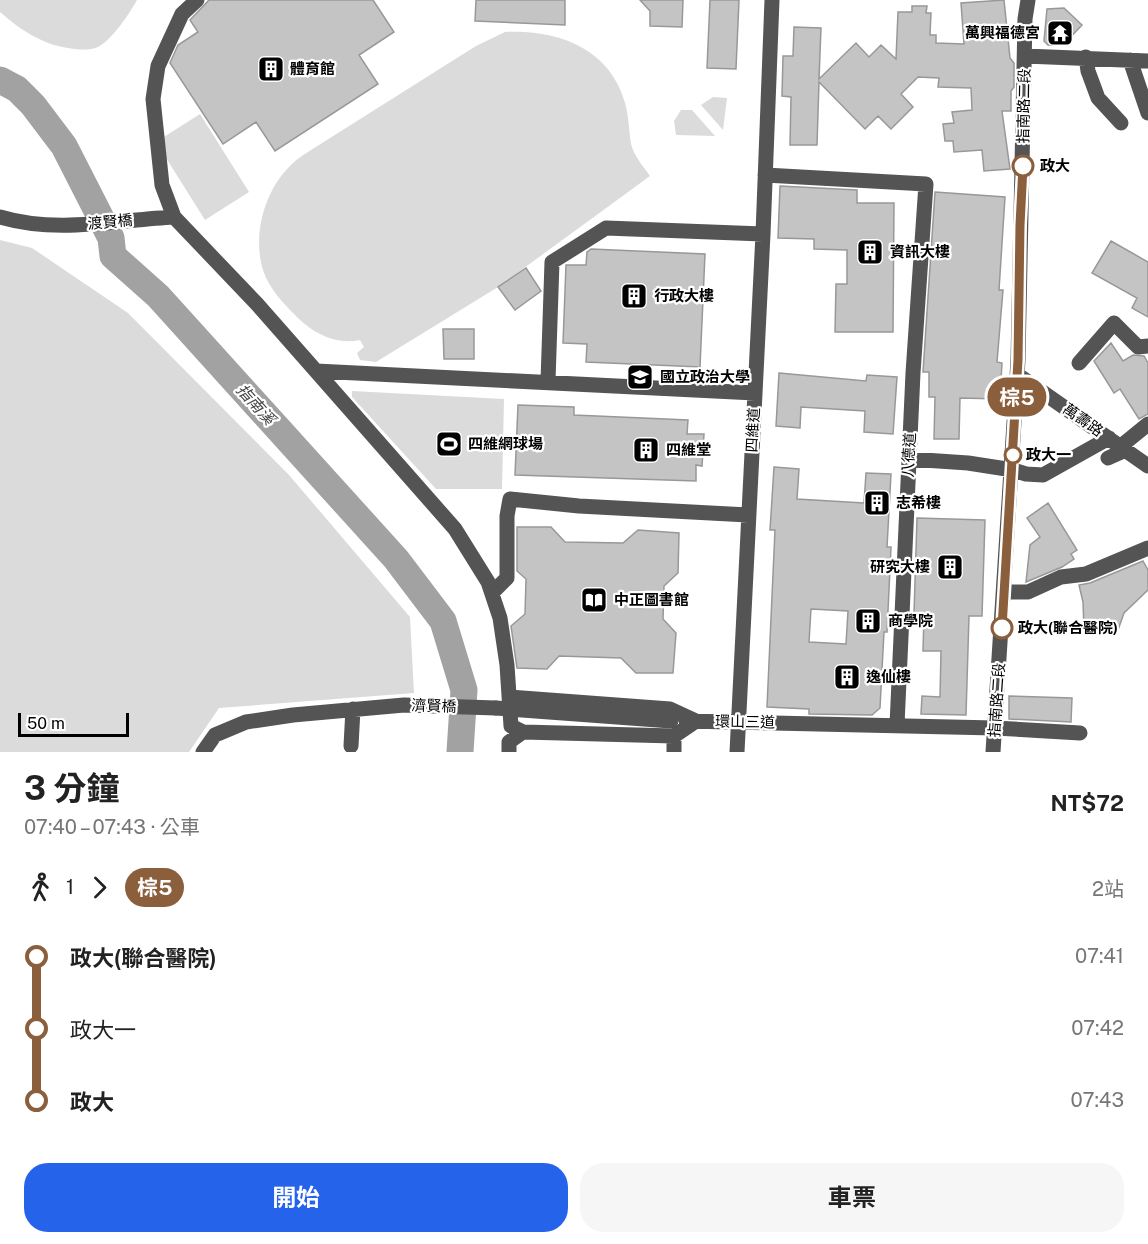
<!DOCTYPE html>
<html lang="zh-TW">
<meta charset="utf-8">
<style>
:root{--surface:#fff;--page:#f6f6f6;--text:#222;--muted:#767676;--accent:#2563eb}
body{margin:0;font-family:"Public Sans","Noto Sans TC",sans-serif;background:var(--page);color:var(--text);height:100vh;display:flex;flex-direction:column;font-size:22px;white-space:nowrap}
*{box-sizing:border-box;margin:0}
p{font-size:20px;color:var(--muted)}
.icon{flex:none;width:33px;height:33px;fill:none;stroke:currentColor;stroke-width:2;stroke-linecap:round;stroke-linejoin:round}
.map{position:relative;height:752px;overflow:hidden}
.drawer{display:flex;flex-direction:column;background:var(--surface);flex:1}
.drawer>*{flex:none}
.badge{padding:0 12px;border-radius:20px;font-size:21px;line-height:39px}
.scale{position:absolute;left:18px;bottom:15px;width:111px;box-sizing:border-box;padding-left:6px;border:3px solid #000;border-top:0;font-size:16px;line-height:21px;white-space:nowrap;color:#000;-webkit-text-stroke:4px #fff;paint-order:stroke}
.map>.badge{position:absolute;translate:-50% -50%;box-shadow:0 0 0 3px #fff}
.legs{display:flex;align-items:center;gap:9px;height:66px;padding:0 24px;font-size:20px}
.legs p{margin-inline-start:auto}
.overview{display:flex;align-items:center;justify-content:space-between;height:102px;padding:0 24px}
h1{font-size:33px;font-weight:700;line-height:45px}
.cta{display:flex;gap:12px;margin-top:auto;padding:12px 24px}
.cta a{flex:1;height:69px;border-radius:24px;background:var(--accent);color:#fff;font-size:24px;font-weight:700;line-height:69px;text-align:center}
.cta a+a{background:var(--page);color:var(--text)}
ul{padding:0 24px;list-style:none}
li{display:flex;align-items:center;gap:21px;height:72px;font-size:22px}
li i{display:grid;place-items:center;width:9px;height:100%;margin:0 8px;background:currentColor}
li i::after{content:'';width:15px;height:15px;margin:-8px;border:4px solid;border-radius:50%;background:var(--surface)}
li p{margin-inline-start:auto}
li:first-child i{background:linear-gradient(#0000 50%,currentColor 0)}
li:last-child i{background:linear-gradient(currentColor 50%,#0000 0)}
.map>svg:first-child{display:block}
</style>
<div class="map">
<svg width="1148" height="752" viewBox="0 0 1148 752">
<rect width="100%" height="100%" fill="#fff"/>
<path fill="#dbdbdb" d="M0,0H137C129,14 113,39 98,47C91,50 82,50 75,49C44,46 22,31 0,12Z
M505,32C557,29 610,48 625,103C629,117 629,131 631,144C634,156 643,166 650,176L498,287L376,362L360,360L357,353L364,347L360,340C337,345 314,334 298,318C284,304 269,289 263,270C252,234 265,189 292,164C298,158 305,154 311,150L476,46Z
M713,97L727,98L723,130L701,105Z
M681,110H692L715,136L676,135L674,121Z
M200,114L249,192L205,220L156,142Z
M0,240L32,248L128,313L289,475L410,617L414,693L219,708L189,752H0Z
M352,391L504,399L502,489H436L352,397Z"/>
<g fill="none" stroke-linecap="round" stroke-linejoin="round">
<path stroke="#a2a2a2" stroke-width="27" d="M0,80L17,89L33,105L64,146L111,238L113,256L158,296L396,559L443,621L464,690L460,752"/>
</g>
<path fill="#c4c4c4" stroke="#989898" stroke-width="1.5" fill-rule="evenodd" d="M209,0H373L394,32L359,55L378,84L275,151L256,122L223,144L170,63L178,45L198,32L190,20Z
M476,0H565V25L475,21Z
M640,0H683L682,27L650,26V11Z
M710,0H739L736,69L707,68Z
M1004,0L1010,58L1014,63V87L1011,91V111H1002L1010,169L984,171L982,150L954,152L953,141H945L943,124L954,123L952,112L972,110L971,88L938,87L939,78L918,77L901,94L913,107L891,129L878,116L865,129L819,82L817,145H790L791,97L782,96L783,56H793L794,27L821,28L819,79L856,43L869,57L881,45L896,59L898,12H912V6H927L926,13H931L930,35H936V43L964,44L961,3Z
M1064,8L1082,25L1063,45H1048L1044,41L1047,9Z
M780,186L857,190V203H894L893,332H835L836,284H847V250L814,249V239L778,238Z
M935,192L1005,197L999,290H1003L997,362L1002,363L1000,399L960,398L959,439H934L935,397H929V372H923Z
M1111,241L1148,262V317L1132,308L1137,298L1092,273Z
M591,249L705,254L700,367L586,362L587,344L563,343L566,265H586L587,252Z
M526,268L541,291L515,310L498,287Z
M443,329H474V359H444Z
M1111,343L1123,361L1133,355L1144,356L1148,363V414L1139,419L1120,389L1114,393L1094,361Z
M779,373L866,381L867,375L897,377L893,434L864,432L865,411L801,407L800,428L776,426Z
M518,405L574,407V415L688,420L687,434H704L702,466L696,465V481L515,475Z
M774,467L799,469L797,499L864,503L866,473L891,474L887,547H891L887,632H884L880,708L872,715L809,714V709L767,707L775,530H770ZM811,609L848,611L846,644L809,642Z
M1048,503L1077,550L1071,554L1074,559L1062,567L1026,582L1030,545L1040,537L1027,518Z
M917,518L985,520L982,616H969L966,715L921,714L922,696L940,697L941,651H923L924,614H914Z
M517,527H551L565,542L623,543L638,530L679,533L678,573L664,586L663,619L676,633L673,673H636L621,658L559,656L547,669L517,668L511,626L525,614L526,579L517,571Z
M1143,561L1148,570V590L1124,613L1118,630H1084L1083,602L1079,585L1090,583Z
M1009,696L1072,698L1071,722L1009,719Z"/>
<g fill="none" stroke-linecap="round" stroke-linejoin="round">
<path stroke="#545454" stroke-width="15" d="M197,0L182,14L158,66L153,99L162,185L174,217L257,304L455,529L488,582L500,618L507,665L511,726L523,732L674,736L696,721
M1025,56L1148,61
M1086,57L1088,71L1098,98L1121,123
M1130,60L1148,113
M765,175L926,184L913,373L897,725
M0,217C56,234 117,220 174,217
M1079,363L1114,323L1138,347L1148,346
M316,371L755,393
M1018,375L1148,466
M548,381L552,262L606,228L763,234
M1121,446L1148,424
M1108,458L1126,450
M909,459L968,463L1013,470L1026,474L1043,475L1109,438
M493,592L507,578V516L510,499L579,506L748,515
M1004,592H1028L1061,577L1086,574L1148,548
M509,697L670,709L696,721
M686,721L995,728L1080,733
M351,746L353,709
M203,752L215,735L246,722L293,715L404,705L496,708
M509,752V742L523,732
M674,752V736
M737,752L763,234L772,0
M993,752L1018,360L1025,19L1028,0"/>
<path stroke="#545454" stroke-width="15" d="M496,708L671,721"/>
</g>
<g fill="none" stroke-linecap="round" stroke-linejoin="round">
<defs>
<path id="line-1" d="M1002,628L1018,360L1020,225L1023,166"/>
</defs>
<use href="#line-1" stroke="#fff" stroke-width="14"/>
<use href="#line-1" stroke="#8b5e3c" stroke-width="9"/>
</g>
<defs>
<symbol id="temple-square" viewBox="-11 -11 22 22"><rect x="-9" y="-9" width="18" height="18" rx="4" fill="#000" stroke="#fff"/><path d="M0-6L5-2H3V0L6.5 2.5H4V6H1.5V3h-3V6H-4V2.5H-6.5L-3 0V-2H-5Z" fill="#fff"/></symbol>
<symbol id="building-square" viewBox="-11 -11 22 22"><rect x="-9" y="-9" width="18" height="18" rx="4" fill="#000" stroke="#fff"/><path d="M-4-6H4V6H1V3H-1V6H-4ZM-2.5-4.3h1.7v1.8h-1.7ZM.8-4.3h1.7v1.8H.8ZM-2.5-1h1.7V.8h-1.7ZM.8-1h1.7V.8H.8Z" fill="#fff"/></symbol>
<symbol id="university-square" viewBox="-11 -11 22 22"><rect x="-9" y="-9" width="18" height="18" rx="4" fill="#000" stroke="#fff"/><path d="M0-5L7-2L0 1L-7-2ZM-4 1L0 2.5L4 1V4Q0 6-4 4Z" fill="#fff"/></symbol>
<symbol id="stadium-square" viewBox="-11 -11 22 22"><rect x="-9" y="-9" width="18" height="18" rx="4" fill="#000" stroke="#fff"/><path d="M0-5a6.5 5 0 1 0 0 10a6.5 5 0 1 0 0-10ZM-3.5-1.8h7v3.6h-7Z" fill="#fff"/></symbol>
<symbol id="library-square" viewBox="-11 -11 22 22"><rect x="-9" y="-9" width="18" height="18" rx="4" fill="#000" stroke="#fff"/><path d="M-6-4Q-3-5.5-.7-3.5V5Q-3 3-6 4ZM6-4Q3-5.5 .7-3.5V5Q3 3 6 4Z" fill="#fff"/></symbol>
</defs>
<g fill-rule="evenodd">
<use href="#temple-square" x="1045" y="18" width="30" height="30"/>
<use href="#building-square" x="256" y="54" width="30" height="30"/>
<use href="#building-square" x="855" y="237" width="30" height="30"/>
<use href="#building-square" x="619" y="281" width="30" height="30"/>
<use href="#university-square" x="625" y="362" width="30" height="30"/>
<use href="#stadium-square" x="434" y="429" width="30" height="30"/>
<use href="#building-square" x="631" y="435" width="30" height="30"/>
<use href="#building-square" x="862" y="488" width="30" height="30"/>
<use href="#building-square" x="935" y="552" width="30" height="30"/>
<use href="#library-square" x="579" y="585" width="30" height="30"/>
<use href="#building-square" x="853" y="606" width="30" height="30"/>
<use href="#building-square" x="832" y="662" width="30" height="30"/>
</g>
<g fill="#fff" stroke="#8b5e3c" stroke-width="3">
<circle cx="1023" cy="166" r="10"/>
<circle cx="1013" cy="455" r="8"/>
<circle cx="1002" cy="628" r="10"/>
</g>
<g text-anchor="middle" stroke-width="4.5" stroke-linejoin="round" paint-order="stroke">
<g font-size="15" font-weight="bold" fill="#000" stroke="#fff" text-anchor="start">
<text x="1040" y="38" text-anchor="end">萬興福德宮</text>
<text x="290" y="74">體育館</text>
<text x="890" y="257">資訊大樓</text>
<text x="654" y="301">行政大樓</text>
<text x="660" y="382">國立政治大學</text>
<text x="468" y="449">四維網球場</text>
<text x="666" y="455">四維堂</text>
<text x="896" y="508">志希樓</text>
<text x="930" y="572" text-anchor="end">研究大樓</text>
<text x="614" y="605">中正圖書館</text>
<text x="888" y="626">商學院</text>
<text x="866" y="682">逸仙樓</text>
</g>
<g font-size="15" fill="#000" stroke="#fff">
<text transform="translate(1024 106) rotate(-89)" y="5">指南路二段</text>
<text transform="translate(110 222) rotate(-5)" y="5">渡賢橋</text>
<text transform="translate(1083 420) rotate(35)" y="5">萬壽路</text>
<text transform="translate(753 430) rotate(-87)" y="5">四維道</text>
<text transform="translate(909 455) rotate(-87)" y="5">八德道</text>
<text transform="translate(997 700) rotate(-86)" y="5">指南路二段</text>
<text transform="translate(434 706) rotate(2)" y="5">濟賢橋</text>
<text transform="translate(745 722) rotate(1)" y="5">環山三道</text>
</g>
<g font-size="15" font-weight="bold" fill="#000" stroke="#fff" text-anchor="start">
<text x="1040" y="171">政大</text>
<text x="1026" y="460">政大一</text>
<text x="1018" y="633">政大(聯合醫院)</text>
</g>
<g font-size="16" font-style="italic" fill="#434343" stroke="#fff">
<text transform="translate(256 404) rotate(48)" y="6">指南溪</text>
</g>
</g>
</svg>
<div class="scale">50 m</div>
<b class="badge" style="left:1017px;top:397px;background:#8b5e3c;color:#fff">棕5</b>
</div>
<section class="drawer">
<div class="overview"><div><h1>3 分鐘</h1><p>07:40 – 07:43 · 公車</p></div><b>NT$72</b></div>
<div class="legs"><svg class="icon" aria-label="walk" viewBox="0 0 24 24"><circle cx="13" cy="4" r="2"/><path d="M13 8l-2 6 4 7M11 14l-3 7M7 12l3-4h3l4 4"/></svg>1<svg class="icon" aria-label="forward" viewBox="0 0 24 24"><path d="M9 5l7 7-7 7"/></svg><b class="badge" style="background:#8b5e3c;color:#fff">棕5</b><p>2站</p></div>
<ul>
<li><i style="color:#8b5e3c"></i><b>政大(聯合醫院)</b><p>07:41</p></li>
<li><i style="color:#8b5e3c"></i><span>政大一</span><p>07:42</p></li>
<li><i style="color:#8b5e3c"></i><b>政大</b><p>07:43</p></li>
</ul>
<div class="cta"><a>開始</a><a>車票</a></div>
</section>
